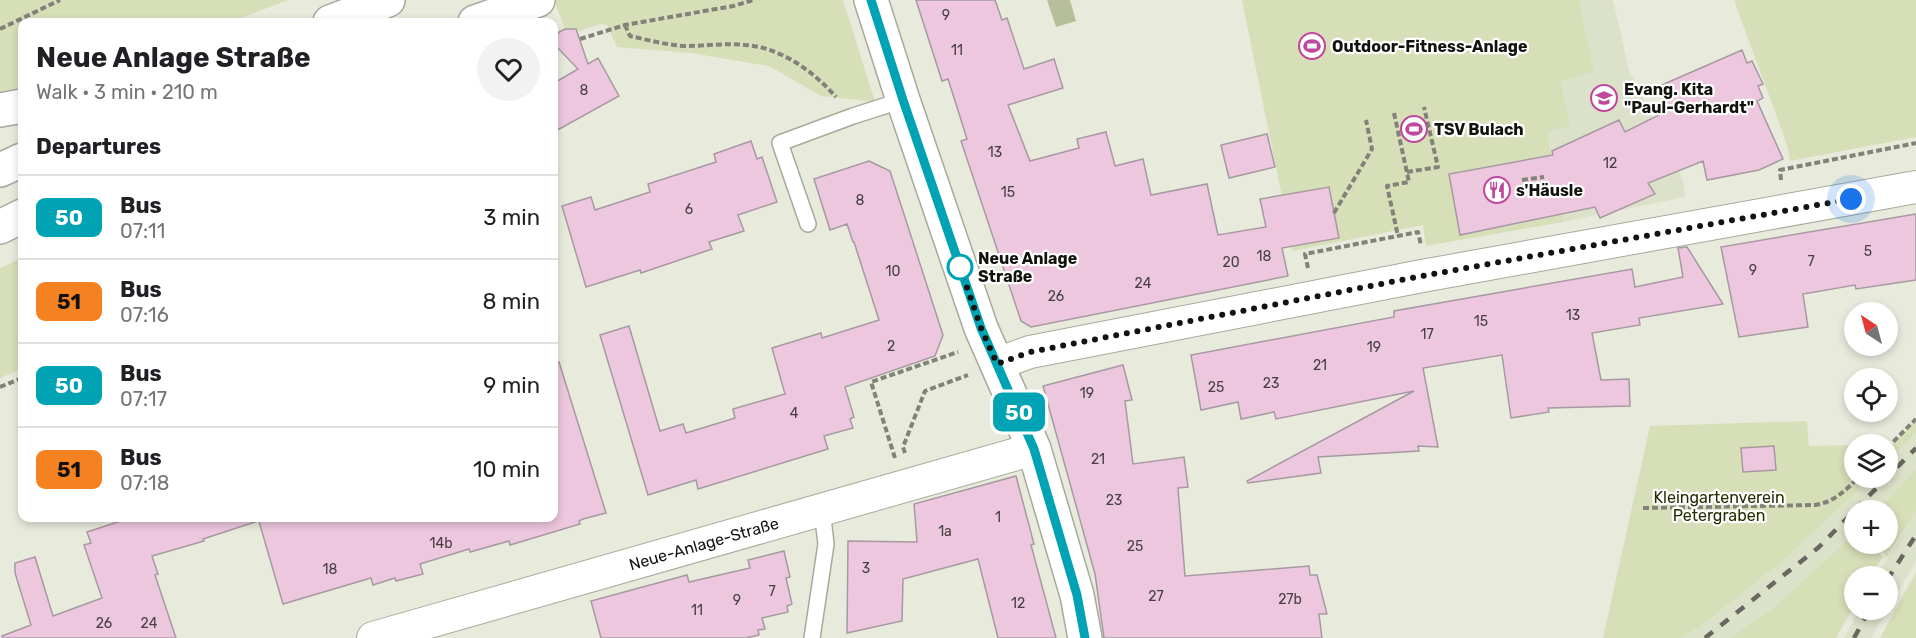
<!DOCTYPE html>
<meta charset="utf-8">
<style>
:root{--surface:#fff;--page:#f2f2f2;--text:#202124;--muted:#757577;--line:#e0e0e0}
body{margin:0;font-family:Rubik,sans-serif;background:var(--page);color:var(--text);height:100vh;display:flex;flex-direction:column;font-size:22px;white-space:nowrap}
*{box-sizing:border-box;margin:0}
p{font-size:20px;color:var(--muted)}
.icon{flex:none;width:33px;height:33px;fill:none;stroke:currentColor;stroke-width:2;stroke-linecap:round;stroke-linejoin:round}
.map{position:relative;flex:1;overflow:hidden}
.details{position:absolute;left:18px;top:18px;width:540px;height:504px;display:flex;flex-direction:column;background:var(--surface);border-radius:12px;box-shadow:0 3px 9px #0003}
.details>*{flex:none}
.badge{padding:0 12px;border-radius:9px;font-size:21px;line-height:39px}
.needle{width:39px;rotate:324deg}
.fabs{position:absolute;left:1844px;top:302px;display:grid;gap:12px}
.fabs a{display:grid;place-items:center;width:54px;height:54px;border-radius:50%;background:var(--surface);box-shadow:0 3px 9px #0003;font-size:30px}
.you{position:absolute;width:30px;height:30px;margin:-15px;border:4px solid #fff;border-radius:50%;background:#1a73e8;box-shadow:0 0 0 9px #1a73e833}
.map>.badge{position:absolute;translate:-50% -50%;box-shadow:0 0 0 3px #fff}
h2{padding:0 18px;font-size:22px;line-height:54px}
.round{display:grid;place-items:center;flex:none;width:63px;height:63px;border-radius:32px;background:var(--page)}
.summary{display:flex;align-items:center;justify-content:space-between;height:102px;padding:0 18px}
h1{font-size:28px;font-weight:700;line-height:45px}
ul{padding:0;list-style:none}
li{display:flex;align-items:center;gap:18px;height:84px;padding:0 18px;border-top:2px solid var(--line)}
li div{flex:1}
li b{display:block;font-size:22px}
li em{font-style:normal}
li .badge{min-width:66px;font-weight:700;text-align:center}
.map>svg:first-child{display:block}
</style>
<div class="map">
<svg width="1916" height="638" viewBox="0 0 1916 638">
<rect width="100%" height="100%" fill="#e8ebdc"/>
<path fill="#dce1ca" d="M1579,0H1613L1629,70L1683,180L1685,197L1563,222L1547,132L1570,125L1561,82L1594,72Z
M1916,433V469L1877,510H1854V534L1773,608L1730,638H1680L1701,626L1782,562L1872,477H1887V462Z
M1916,511V561L1871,638H1844L1860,609H1887V576H1877Z"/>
<path fill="#d7dfb9" d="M0,0H288L231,22H22V91L0,92Z
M554,0H843L875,102L821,96L769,66L691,53L617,47L607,25L601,24L567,35Z
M1242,0H1579L1594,72L1561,82L1570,126L1547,132L1563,222L1426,246L1423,225L1293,251Z
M1734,0H1916V137L1790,161L1787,145Z
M22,258V369L0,378V268Z
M1916,420V433L1887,462V445L1893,444Z
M1807,421L1809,446L1854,445V477H1872L1782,562L1701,626L1680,638H1603L1650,426Z
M1916,469V511L1886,558L1885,554L1863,543H1887V510H1877Z
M1854,534V543H1861L1883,556L1871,576H1854V606L1836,638H1730L1773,608Z
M1916,573V638H1880L1914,576Z"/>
<path fill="#b7bf9a" d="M1047,0H1070L1076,21L1056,27Z"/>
<path fill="#ecc7de" stroke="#a799a2" stroke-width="1.5" d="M916,0H995L1002,20L1007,18L1024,69L1054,59L1063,88L1008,105L1030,161L1079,148L1077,139L1106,132L1115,166L1143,159L1151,195L1207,184L1218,235L1266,227L1260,199L1329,187L1339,238L1282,248L1288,276L1031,327L1021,321L961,141L967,139L956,104L948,79L942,81Z
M565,29H576L588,64L598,58L619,96L554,132V83L578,69L554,44V40L559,32Z
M1742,50L1747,63L1752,61L1763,84L1758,86L1763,98L1757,101L1783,159L1759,170L1707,180L1703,161L1648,183L1655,194L1600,218L1595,207L1460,235L1449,174L1553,155L1552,151L1619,120L1625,132L1669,110L1665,102L1669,100L1662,85Z
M1267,134L1275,167L1229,178L1221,145Z
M751,141L757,159L762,157L777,202L738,215L744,231L709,242L712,249L641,273L640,270L586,287L562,206L591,197L595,210L650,192L648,184L716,162L714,154Z
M869,161L890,171L943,335L935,356L845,387L854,417L850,419L853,428L824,436L828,449L698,489L696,480L648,495L600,335L629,326L660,431L683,424L686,433L735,418L733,409L785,394L772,348L821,333L822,338L879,320L854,242H853L847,224L830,230L814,179Z
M1916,214V280L1856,289L1855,285L1803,294L1808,327L1739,337L1721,247Z
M1687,247L1723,304L1639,318L1640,325L1592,333L1601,380L1629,379L1630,406L1548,408L1549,412L1511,418L1502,355L1423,368L1438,447L1418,446L1419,451L1318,457L1321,473L1248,483L1247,481L1414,391L1276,419L1274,412L1241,419L1238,402L1201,410L1191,355L1394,317V311L1632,269L1635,287L1683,277L1678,248Z
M559,362L606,513L583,519L579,521L580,524L510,545L509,541L470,552L469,549L420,564L423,574L396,581L395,578L373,585L371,578L283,604L258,518H554V363Z
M1123,365L1132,400L1125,401L1133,464L1184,457L1188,487L1178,488L1185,576L1309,566L1310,575H1317L1327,614H1319L1322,638H1104L1095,574L1043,386Z
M1774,446L1776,470L1743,472L1741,448Z
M1016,476L1034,544L1031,545L1056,638H998L978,559L903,579L902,621L847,633L848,541L917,542L914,504Z
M130,518H254L255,522L203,539L204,541L152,556L158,574L155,575L176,638H3L2,636L31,625L15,573V563L35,557L53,616L102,598L84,545L91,543L87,532Z
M784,551L790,577L786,578L792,604L787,606L788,612L762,618L765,629L758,630L759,635L746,638H601L591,601L687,575L689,582L750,568L748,560Z"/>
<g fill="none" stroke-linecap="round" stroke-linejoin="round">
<defs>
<path id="service" d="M808,224L780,143L853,116L903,100
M812,638L826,544L822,510"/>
<g id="minor">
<path d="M997,364L1030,352L1422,276L1916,187"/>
<path id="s1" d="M373,638L1034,449"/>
</g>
<path id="tertiary" d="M871,0L903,100L981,328L1034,449L1077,595L1085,638"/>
<path id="trunk" d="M330,22L388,0
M475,22L538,0
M0,110L22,106
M0,170L22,160
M0,227L22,216"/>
</defs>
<use href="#service" stroke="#a7aa9b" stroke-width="18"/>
<use href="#minor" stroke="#a7aa9b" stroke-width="34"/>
<use href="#tertiary" stroke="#a7aa9b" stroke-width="36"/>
<use href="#trunk" stroke="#a7aa9b" stroke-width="36"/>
<path stroke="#818378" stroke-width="4" stroke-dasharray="6 3" stroke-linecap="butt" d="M625,25L630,36C648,40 666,45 685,46C705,46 725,43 745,45C780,47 813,71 836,97
M0,29L60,0
M580,39L625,25L733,6L754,0
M554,48L556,47
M1394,113L1409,182L1387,186L1398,236
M1407,172L1438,167L1424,107
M1522,180L1544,177
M1781,180L1780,170L1916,143
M1334,213L1372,149L1366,120
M1308,268L1305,254L1418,232L1421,245
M0,387L22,378
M1887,448L1916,419
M905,453L903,447L925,391L968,375
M895,458L871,382L958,352
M1643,508L1815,505C1834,502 1845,491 1859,477"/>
<use href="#service" stroke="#fff" stroke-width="15"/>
<use href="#minor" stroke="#fff" stroke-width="32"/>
<use href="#tertiary" stroke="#fff" stroke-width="33"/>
<use href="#trunk" stroke="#fff" stroke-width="33"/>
<path stroke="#676960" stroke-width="4.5" stroke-dasharray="10 10" stroke-linecap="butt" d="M1855,510L1916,448
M1887,580L1916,535
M1705,638L1819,547L1854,511
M1854,638L1870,609"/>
</g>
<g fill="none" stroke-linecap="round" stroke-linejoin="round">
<defs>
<path id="line" d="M871,0L903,100L981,328L1034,449L1077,595L1085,638"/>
</defs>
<use href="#line" stroke="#fff" stroke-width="14"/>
<use href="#line" stroke="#00a3b4" stroke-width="9"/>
<path stroke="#12130e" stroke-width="6" stroke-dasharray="0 10.8" d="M960,267L981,328L997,364L1030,352L1422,276L1851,199"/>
</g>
<defs>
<symbol id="stadium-ring" viewBox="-11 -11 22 22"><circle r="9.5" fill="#fff" stroke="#c0489c" stroke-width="1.5"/><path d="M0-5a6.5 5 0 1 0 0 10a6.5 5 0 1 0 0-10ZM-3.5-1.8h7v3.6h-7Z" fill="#c0489c"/></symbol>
<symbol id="school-ring" viewBox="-11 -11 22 22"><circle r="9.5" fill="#fff" stroke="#c0489c" stroke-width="1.5"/><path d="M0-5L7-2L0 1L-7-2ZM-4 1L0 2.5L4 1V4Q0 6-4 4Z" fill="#c0489c"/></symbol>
<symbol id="restaurant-ring" viewBox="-11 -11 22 22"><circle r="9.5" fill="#fff" stroke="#c0489c" stroke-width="1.5"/><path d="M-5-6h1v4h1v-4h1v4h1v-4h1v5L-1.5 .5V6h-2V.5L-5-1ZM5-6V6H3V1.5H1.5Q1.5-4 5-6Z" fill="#c0489c"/></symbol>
</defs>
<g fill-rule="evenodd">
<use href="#stadium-ring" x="1297" y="31" width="30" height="30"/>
<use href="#school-ring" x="1589" y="83" width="30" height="30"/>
<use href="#stadium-ring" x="1399" y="114" width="30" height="30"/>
<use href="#restaurant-ring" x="1482" y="175" width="30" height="30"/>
</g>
<circle fill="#fff" stroke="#00a3b4" stroke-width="3" cx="960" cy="267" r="12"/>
<g text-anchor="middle" stroke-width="4.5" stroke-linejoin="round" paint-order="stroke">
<g font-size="14" fill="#484042">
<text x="946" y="20">9</text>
<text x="957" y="55">11</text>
<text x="584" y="95">8</text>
<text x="995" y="157">13</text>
<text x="1610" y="168">12</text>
<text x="1008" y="197">15</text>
<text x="860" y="205">8</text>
<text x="689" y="214">6</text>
<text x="1868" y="256">5</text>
<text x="1264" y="261">18</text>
<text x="1811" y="266">7</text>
<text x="1231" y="267">20</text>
<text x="1753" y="275">9</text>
<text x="893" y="276">10</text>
<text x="1143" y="288">24</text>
<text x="1056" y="301">26</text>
<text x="1573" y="320">13</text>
<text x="1481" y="326">15</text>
<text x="1427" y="339">17</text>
<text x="891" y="351">2</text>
<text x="1374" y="352">19</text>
<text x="1320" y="370">21</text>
<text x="1271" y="388">23</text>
<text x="1216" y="392">25</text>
<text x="1087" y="398">19</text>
<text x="794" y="418">4</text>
<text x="1098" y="464">21</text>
<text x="1114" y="505">23</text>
<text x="998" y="522">1</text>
<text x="945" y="536">1a</text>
<text x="441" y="548">14b</text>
<text x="1135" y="551">25</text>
<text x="866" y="573">3</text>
<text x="330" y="574">18</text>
<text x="772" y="596">7</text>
<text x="1156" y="601">27</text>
<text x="1290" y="604">27b</text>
<text x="737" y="605">9</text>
<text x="1018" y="608">12</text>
<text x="697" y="615">11</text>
<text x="104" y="628">26</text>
<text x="149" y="628">24</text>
</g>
<g font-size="16" font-weight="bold" fill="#12130e" stroke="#fff" text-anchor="start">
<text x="1332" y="52">Outdoor-Fitness-Anlage</text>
<text x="1624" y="95">Evang. Kita<tspan x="1624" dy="18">"Paul-Gerhardt"</tspan></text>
<text x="1434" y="135">TSV Bulach</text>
<text x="1516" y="196">s'Häusle</text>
</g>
<g font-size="16" font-weight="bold" fill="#12130e" stroke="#fff" text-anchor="start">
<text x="978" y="264">Neue Anlage<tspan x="978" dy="18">Straße</tspan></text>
</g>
<g font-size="16" fill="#282d01" stroke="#fff">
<text x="1719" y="503">Kleingartenverein<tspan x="1719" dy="18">Petergraben</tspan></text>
</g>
<g font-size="16" fill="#12130e" stroke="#fff">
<text dy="6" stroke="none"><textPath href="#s1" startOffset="344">Neue-Anlage-Straße</textPath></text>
</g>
</g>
</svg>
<div class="fabs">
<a><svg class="needle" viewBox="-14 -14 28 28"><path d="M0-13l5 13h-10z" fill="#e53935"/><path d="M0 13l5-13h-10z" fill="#757577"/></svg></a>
<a><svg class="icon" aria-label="locate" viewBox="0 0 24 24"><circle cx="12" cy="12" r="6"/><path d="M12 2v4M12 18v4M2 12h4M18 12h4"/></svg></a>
<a><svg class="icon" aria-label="layers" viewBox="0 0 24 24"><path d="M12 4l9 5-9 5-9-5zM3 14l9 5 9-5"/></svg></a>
<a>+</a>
<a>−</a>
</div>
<div class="you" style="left:1851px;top:199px"></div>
<b class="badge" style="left:1019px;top:412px;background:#00a3b4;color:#fff">50</b>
<section class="details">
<div class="summary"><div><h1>Neue Anlage Straße</h1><p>Walk · 3 min · 210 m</p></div><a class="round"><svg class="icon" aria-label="heart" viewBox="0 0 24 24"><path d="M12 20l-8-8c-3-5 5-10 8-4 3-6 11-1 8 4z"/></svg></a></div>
<h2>Departures</h2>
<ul>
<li><span class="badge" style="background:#00a3b4;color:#fff">50</span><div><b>Bus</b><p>07:11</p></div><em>3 min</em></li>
<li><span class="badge" style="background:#f58220;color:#111">51</span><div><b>Bus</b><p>07:16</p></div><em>8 min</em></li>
<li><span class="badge" style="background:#00a3b4;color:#fff">50</span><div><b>Bus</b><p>07:17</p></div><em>9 min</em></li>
<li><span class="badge" style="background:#f58220;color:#111">51</span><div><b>Bus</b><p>07:18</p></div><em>10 min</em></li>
</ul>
</section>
</div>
